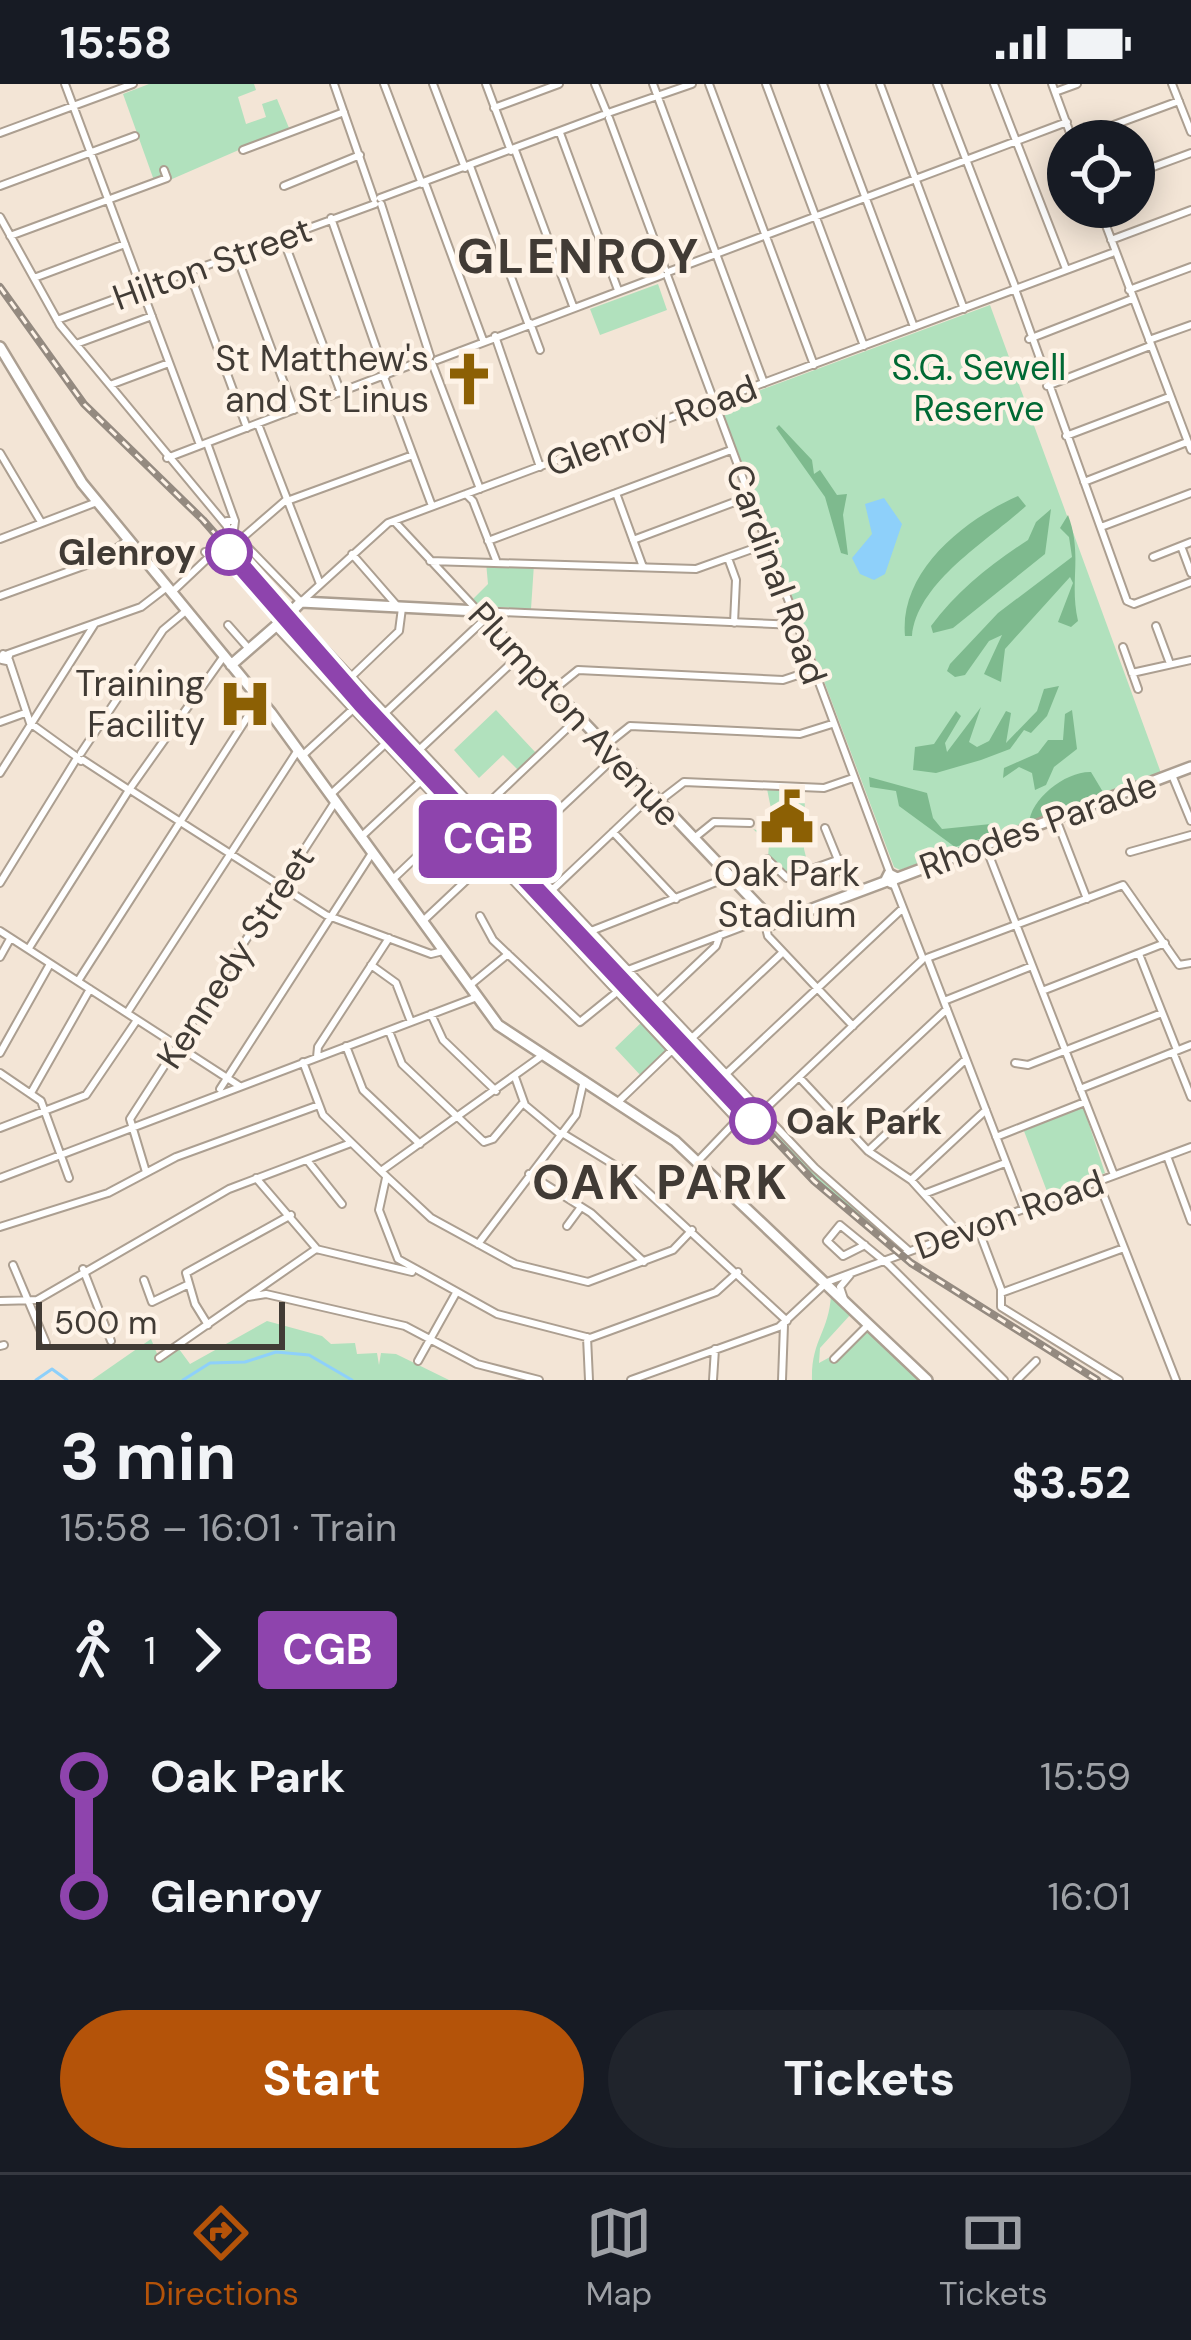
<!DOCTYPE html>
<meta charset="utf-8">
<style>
:root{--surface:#171b24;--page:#20242c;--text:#f1f3f6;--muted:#9ea1a6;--line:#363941;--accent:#b45309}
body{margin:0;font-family:"DM Sans",sans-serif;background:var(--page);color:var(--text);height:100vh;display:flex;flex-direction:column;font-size:45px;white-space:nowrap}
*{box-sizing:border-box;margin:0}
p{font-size:39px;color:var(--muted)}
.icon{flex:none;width:66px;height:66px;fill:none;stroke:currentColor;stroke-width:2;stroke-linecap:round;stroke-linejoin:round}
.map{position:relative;height:1296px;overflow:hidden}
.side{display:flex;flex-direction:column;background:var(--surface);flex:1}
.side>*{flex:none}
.badge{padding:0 24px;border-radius:9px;font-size:42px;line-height:78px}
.fabs{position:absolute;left:1047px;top:36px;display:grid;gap:24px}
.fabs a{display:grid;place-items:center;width:108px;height:108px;border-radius:50%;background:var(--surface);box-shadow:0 6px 30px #0003;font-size:60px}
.scale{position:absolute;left:36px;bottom:30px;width:249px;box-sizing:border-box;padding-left:12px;border:6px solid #413b35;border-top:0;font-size:33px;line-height:42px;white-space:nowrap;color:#413b35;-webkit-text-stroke:9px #fef3e7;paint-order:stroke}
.map>.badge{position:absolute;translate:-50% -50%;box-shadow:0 0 0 6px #fff}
.legs{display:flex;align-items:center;gap:18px;height:132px;padding:0 60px;font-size:39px}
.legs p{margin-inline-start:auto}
.head{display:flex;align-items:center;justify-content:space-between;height:204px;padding:0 60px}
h1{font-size:66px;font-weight:700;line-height:90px}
.cta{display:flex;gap:24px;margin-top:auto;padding:24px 60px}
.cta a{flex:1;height:138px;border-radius:72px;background:var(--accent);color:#fff;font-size:48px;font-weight:700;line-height:138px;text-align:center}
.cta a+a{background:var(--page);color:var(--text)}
ul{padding:0 60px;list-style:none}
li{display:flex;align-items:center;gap:42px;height:120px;font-size:45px}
li i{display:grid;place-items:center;width:18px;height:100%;margin:0 15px;background:currentColor}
li i::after{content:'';width:30px;height:30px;margin:-15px;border:9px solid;border-radius:50%;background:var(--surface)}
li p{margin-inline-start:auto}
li:first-child i{background:linear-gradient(#0000 50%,currentColor 0)}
li:last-child i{background:linear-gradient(currentColor 50%,#0000 0)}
.status{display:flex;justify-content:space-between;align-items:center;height:84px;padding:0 60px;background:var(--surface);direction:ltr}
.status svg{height:33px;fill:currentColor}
.dock{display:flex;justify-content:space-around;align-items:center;height:168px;border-top:3px solid var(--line);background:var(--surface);font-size:33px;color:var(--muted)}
.dock a{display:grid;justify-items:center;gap:6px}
.dock .current{color:var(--accent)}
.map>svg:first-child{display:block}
</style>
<div class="status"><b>15:58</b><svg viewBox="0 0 49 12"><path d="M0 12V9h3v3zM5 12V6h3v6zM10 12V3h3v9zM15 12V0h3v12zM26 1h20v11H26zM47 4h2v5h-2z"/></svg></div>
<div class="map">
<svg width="1191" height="1296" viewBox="0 0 1191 1296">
<rect width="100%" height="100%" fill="#f3e5d6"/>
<path fill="#b1e1bd" d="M149,0H254L256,6L238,13L246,40L266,33L262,20L277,15L289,44L156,102L123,10Z
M658,200L667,226L600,251L590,225Z
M990,221L1161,689L900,786L894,783L720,321Z
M486,478L534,480L531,525L480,522L473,515L488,500Z
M289,537L353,614L710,992L740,1032L673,965L643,994L615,964L644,936L319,587L310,562Z
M341,587L790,1062L901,1166L856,1135L787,1068L749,1020L681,955Z
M496,626L536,669L518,686L503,671L479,694L454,666Z
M767,705L805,707L804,765L809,785L789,793L768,774L769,760L753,745L770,750L774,739Z
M1083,1022L1105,1089L1048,1110L1024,1047Z
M831,1211L851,1230L820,1264L819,1279L830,1273L838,1277L868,1245L918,1296H812C811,1256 829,1248 831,1211Z
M267,1237L322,1252L331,1260L355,1259L357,1270L377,1269L379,1281L381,1269L396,1270L449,1296H92L151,1255L160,1277L179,1265L190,1280Z"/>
<path fill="#7eba8e" d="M779,341L812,376L814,390L820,386L837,411L847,410L843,431L848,471L841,469L825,413L776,344Z
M1018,412L1026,422C989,456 917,498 912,552H905C899,487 964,436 1018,412Z
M1051,425L1045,470L953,544L933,549L931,542C958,506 991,480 1028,456L1036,438Z
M1068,431C1083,471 1069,498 1078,537L1071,543L1058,538L1073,499L1070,493L1005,565L1001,598L984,590L1002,551L989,557L965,591L955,593L947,587L950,580L998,529L1072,473L1069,453L1060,444Z
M1059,602L1047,632L1031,649L1024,646L1010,665L981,676L936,689L913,686L915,663L934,660L956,627L961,632L945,659L947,668L981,623L969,658L977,663L989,657L1006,627L1011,629L1006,659L1037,627L1044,605Z
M1072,626L1077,665L1054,683L1046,701L1035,706L1032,689L1019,683L1003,694L1004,684L1038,669L1048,656H1063L1065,630Z
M1091,688L1106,713L1029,740C1030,715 1066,687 1091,688Z
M869,693L927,709L933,734L942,745L991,740L995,750L955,763L899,722L896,707L870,703Z"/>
<path fill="#8ed0fa" d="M884,414L902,440L885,490L874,496L860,490L852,474L872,450L865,420Z"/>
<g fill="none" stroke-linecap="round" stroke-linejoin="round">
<path stroke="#8ed0fa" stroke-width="3" d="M36,1296L52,1285L67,1296
M183,1296L210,1279L245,1278L276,1268L309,1271L352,1296"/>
<defs>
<path id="minor" d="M65,0L200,361
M334,0L374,115
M384,0L422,100
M433,0L465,84
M486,0L511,67
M595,0L607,29
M653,0L764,299
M709,0L814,281
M766,0L864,262
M823,0L914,243
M880,0L964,225
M937,0L1016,205
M994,0L1066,185
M1052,0L1073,57
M1172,0L1191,48
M1055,8L1077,0
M494,24L559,0
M608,29L692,0
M609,34L665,185
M0,49L133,0
M560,49L618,206
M1073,56L1179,17
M243,66L344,28
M515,66L573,222
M470,82L528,239
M1134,90L1191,69
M425,99L483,256
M0,102L135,52
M284,102L360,71
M380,114L603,31
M381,120L430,272
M1099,123L1191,366
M0,133L60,241L226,441
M331,134L386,292
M10,152L167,94L164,86
M282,152L341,309
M1111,156L1191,126
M236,170L294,326
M189,187L247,344
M668,188L1067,38
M667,191L890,789
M34,194L125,160
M1015,205L1127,517L1134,520L1191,498
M1129,206L1191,183
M57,236L375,120
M530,239L540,266
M495,252L540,383
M1029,255L1132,215
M1149,256L1191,241
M76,260L152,232
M437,276L662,191
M432,279L480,405
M384,293L432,422
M110,301L169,279
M1047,302L1150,262
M258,340L320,500
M1066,352L1169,313
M207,359L235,437
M0,369L41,438
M167,374L429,274
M1084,398L1187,358
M616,409L643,483
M466,410L473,417L496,476
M287,417L413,371
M227,437H235L234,445L227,444Z
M394,437L478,527L796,541
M1101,443L1191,409
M231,446L301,518L388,439L1112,169
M0,455L97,418
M241,455L286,416
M633,456L748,413
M488,457L731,366
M1181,462L1191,489
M352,470L399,524
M1153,473L1191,458
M728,474L736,496L734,539
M430,477L696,485L766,460
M172,508L209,473L205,468
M0,512L100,476L128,456
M291,529L815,1084L909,1167
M228,541L250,566
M1156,542L1169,577
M276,543L737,1036L698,1077
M1123,563L1138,605
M3,570L9,572L7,577L2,576Z
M8,570L141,523L167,503
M9,576L30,639L77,673
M1132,589L1191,576
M351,593L399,547L402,524
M552,607L578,586L783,596L813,586
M385,629L485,535
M0,638L25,629
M605,662L630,642L800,650L832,640
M419,666L519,572
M81,669L163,546L187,526
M302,672L352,626
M0,689L94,541
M1172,691L1191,737
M131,703L224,572
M132,707L326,831L431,870L443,867
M330,711L385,660
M658,718L684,698L824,704L853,694
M478,729L578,634
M1056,735L1087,815
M825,744L852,810
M613,748L676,815
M362,752L421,697
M693,755L714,738L750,739
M985,761L1114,1091
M515,767L615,673
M1130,768L1191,751
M767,775L787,794L840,775
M392,796L456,735
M893,798L923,875
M0,799L77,674L81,677
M552,806L652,711
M480,832L493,856L580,938L617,908
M424,836L491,773
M765,840L768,852L853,942
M0,847L238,1001
M591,847L729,793
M29,864L129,706L83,676
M1139,870L1177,966
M0,873L10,855
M927,874L1123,801L1179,881L1191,879
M928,876L1024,1125
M371,881L396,899L411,938
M628,886L763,835
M78,897L259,615
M469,902L508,870
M1042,907L1165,859
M658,917L716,862L720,851
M944,917L1032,882
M127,929L298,666
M431,930L443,956L496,1007
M389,947L402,980L484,1058L493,1055L523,1019
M692,954L783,868
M346,962L363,1006L420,1060
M1173,968L1191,1013
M0,969L50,880
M317,973L318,963L389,854
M303,978L323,1031L387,1093L431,1134L515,1180L588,1198L673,1166L692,1146
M1015,979L1028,981L1162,929
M0,989L41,1017L69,1094
M726,990L903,824
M515,993L525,1021L561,1051
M799,993L868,1067L911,1096L959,1149
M220,1005L372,769
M1080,1005L1191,961
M31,1009L90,905
M619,1017L672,966
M762,1028L922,876
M834,1031L947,925
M0,1044L86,1011L137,936
M562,1049L626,1088L787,1237
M996,1053L1085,1018
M868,1067L966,975
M1167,1072L1191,1137
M307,1076L342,1120
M381,1087L543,971
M146,1088L130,1035L335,718
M529,1090L591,1129L644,1178
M0,1094L477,913
M256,1094L316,1164
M386,1094L379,1126L398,1175L497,1230L590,1254L716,1208L738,1188
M911,1096L986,1026
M1098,1097L1176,1296
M924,1110L1005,1079
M567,1142L581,1123
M977,1142L1001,1205V1223L1119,1296
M0,1143L108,1109L176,1073L319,1021
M478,1160L576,1031L584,996
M865,1161L843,1172L827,1157L840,1141L889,1181L1004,1296
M316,1165L412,1188
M13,1181L46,1259
M83,1185L111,1257
M144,1196L152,1218L187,1201
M1001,1209L1124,1164
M248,1213L266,1210L405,1242L477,1280L539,1296
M844,1215L840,1203L850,1191
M0,1217L37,1216L229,1105L351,1059
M208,1241L195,1220L186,1189L291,1131
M587,1253L589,1296
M0,1262L4,1261
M159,1274L316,1165
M834,1275L869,1240
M418,1277L456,1209
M631,1296L779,1243L827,1198L1191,1063
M713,1296L715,1265
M782,1296L784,1241
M1017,1296L1036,1277"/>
<path id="major" d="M0,263L82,399L271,629L498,941L675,1057L927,1296
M290,529L301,518L478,527L768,832
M231,581L285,534
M889,790L895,793L892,799L886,796Z
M895,795L1191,683
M765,833H772V840H765Z
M772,840L887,797"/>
</defs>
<use href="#minor" stroke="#ac9f91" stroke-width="10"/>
<use href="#major" stroke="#ac9f91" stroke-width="14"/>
<use href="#minor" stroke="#fff" stroke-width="6"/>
<use href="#major" stroke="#fff" stroke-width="9"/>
<defs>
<path id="rail" d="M0,203L84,320L203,436L359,614L814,1097L911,1179L1097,1296"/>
</defs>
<use href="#rail" stroke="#948a80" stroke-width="8"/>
<use href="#rail" stroke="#fef3e7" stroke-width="3" stroke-dasharray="9" stroke-linecap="butt"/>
<defs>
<path id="major-bridge" d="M285,534L290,529"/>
</defs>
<use href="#major-bridge" stroke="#ac9f91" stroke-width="14" stroke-linecap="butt"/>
<use href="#major-bridge" stroke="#fff" stroke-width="9"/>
</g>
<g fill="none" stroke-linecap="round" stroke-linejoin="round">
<defs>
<path id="line-1" d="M229,468L362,620L753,1037"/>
</defs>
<use href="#line-1" stroke="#fff" stroke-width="27"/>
<use href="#line-1" stroke="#8e44ad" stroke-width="18"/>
</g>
<defs>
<symbol id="church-bare" viewBox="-9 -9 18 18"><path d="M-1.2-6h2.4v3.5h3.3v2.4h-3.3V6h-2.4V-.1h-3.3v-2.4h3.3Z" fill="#8c6004" stroke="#fef3e7" stroke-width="2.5" paint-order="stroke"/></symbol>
<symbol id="hospital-bare" viewBox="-9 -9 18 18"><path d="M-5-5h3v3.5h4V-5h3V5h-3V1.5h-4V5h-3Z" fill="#8c6004" stroke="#fef3e7" stroke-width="2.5" paint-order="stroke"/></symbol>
<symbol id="civic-bare" viewBox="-9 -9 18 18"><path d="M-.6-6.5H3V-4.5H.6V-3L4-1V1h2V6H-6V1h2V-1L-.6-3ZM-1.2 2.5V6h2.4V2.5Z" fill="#8c6004" stroke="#fef3e7" stroke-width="2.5" paint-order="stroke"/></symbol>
</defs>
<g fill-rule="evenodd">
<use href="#church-bare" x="431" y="257" width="76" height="76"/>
<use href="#hospital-bare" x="207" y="582" width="76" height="76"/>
<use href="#civic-bare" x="749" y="695" width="76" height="76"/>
</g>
<g fill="#fff" stroke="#8e44ad" stroke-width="6">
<circle cx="229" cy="468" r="21"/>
<circle cx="753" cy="1037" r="21"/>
</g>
<g text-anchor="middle" stroke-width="9" stroke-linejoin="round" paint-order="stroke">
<g font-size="36" fill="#413b35" stroke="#fef3e7">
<text transform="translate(212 179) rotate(-20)" y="13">Hilton Street</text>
<text transform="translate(651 341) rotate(-21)" y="13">Glenroy Road</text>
<text transform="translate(777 490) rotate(70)" y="13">Cardinal Road</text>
<text transform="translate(575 630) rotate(47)" y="13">Plumpton Avenue</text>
<text transform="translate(1038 741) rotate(-20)" y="13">Rhodes Parade</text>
<text transform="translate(235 873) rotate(-57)" y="13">Kennedy Street</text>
<text transform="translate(1009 1130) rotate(-20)" y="13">Devon Road</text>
</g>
<g font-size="36" fill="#413b35" stroke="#fef3e7" text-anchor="end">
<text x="429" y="287">St Matthew's<tspan x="429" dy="41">and St Linus</tspan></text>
<text x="205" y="612">Training<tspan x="205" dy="41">Facility</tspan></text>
<text x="787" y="802" text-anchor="middle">Oak Park<tspan x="787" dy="41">Stadium</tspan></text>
</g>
<g font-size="36" fill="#006934" stroke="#fef3e7">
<text x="979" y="296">S.G. Sewell<tspan x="979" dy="41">Reserve</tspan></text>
</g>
<g font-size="36" font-weight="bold" fill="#413b35" stroke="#fef3e7" text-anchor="end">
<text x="196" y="481">Glenroy</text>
<text x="786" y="1050" text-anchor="start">Oak Park</text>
</g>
<g font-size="48" font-weight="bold" letter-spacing="3" fill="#413b35" stroke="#fef3e7">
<text x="579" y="189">GLENROY</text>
<text x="661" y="1115">OAK PARK</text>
</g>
</g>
</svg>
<div class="fabs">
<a><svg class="icon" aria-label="locate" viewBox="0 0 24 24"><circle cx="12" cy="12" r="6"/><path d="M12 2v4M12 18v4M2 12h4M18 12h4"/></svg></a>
</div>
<div class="scale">500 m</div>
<b class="badge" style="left:488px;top:755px;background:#8e44ad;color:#fff">CGB</b>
</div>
<section class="side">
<div class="head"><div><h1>3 min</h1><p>15:58 – 16:01 · Train</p></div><b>$3.52</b></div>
<div class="legs"><svg class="icon" aria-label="walk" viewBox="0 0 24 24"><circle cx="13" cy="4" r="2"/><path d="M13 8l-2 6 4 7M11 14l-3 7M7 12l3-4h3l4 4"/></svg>1<svg class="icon" aria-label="forward" viewBox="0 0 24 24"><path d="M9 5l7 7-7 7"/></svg><b class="badge" style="background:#8e44ad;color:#fff">CGB</b></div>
<ul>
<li><i style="color:#8e44ad"></i><b>Oak Park</b><p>15:59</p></li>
<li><i style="color:#8e44ad"></i><b>Glenroy</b><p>16:01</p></li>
</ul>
<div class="cta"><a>Start</a><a>Tickets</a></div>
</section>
<nav class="dock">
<a class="current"><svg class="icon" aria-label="directions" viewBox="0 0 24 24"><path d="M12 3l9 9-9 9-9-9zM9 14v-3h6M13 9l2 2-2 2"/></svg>Directions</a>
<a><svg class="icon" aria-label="map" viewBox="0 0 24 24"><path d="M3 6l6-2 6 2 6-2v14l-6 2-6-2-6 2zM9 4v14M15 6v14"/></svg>Map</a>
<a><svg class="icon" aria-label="tickets" viewBox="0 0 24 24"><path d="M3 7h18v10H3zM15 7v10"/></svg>Tickets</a>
</nav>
